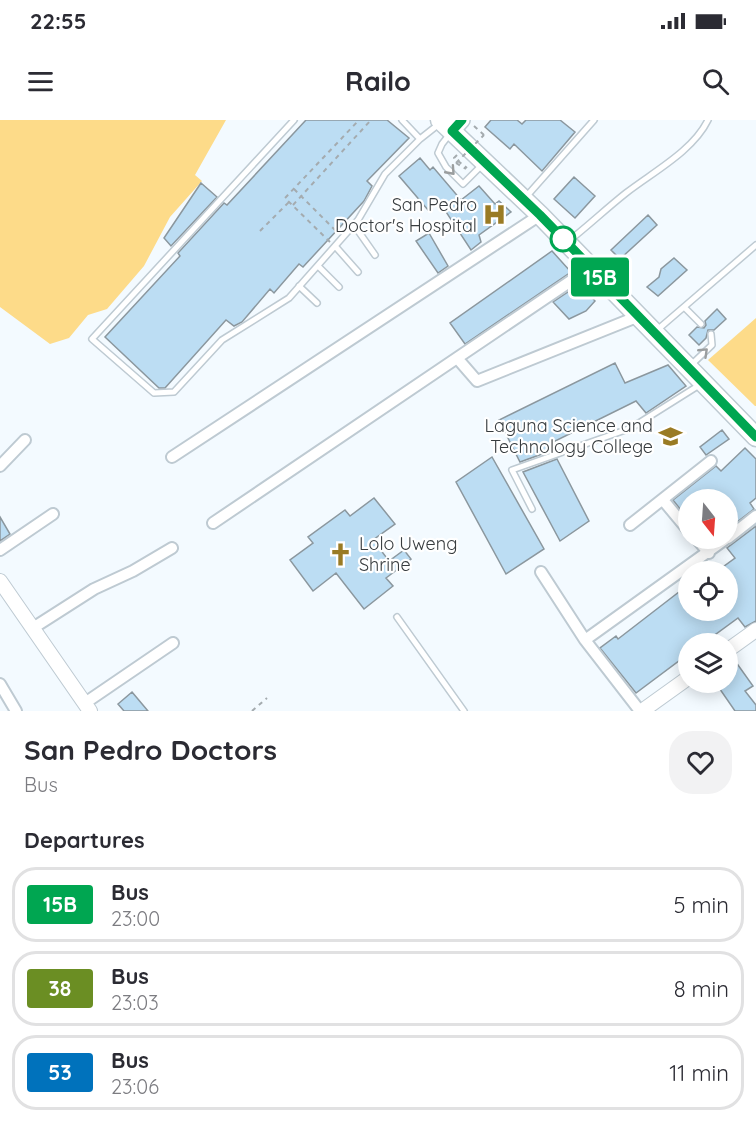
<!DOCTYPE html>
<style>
:root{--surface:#fff;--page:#f2f2f3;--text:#2b2b33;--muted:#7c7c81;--line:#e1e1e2}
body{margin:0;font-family:Quicksand,sans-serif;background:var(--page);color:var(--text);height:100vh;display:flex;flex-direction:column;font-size:22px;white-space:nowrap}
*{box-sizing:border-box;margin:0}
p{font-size:20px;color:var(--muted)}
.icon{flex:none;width:33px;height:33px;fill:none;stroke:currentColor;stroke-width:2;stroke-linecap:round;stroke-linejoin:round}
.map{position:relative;height:591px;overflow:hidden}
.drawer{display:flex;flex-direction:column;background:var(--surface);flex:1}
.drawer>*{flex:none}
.badge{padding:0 12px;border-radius:4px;font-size:21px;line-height:39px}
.needle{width:39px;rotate:163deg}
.controls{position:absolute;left:678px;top:369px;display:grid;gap:12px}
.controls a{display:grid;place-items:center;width:60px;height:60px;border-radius:50%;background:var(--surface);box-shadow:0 3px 15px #0003;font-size:30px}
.map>.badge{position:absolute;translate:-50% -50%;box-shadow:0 0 0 3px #fff}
h2{padding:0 24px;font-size:22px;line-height:54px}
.round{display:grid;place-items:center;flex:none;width:63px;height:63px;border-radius:24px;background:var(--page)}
.overview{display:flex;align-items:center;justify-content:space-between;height:102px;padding:0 24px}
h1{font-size:28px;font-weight:700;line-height:45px}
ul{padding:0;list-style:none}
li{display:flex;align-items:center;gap:18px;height:75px;margin:0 12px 9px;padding:0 12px;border:3px solid var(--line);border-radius:24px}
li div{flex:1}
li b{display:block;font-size:22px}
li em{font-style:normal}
li .badge{min-width:66px;font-weight:700;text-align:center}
.status{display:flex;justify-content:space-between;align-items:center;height:42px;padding:0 30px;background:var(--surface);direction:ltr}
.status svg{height:16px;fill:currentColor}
header{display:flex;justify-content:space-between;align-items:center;height:78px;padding:0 24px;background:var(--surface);font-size:27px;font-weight:700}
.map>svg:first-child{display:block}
</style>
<div class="status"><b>22:55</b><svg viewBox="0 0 49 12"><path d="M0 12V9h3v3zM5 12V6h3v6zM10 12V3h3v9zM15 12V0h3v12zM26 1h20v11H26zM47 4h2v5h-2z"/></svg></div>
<header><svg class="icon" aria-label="menu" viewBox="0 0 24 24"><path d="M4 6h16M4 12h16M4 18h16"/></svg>Railo<svg class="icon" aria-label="search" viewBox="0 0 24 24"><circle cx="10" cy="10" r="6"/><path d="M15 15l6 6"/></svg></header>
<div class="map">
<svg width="756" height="591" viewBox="0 0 756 591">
<rect width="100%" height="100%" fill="#f3faff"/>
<path fill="#fddb89" d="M0,0H226L195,55L202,61L170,97L144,146L107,189L88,195L69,218L50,224L0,187Z
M756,198V286H755L708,240Z"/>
<path fill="#bcddf3" stroke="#8b979e" stroke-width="1.5" d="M306,0H387L409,18L367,61L372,66L364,81L303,147L299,144L274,173L270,169L242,202L234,206L226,200L165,268H159L105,217L180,136L178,133L224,83L227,85Z
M491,0H517L522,4L526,0H560L575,12L542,51L514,24L510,29L485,7Z
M420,38L430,50L433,47L461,80L479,66L495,84L499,81L511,92L479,115L481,122L471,130L439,81L428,90L399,56Z
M574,57L595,76L575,98L554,79Z
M201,63L217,77L171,126L164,118Z
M648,95L657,105L620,139L611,130Z
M429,113L448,146L438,153L416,121Z
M552,131L571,152L465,224L450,203Z
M674,138L687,150L658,176L647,167L659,157L661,149Z
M580,164L595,181L586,191L569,199L553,182Z
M717,189L726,199L714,210H708L706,218L699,225L689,215L697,207L704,208L706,205L705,201Z
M615,243L625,263L668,245L686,266L646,293L636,281L549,324L553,330L520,342L499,300Z
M722,310L729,319L706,335L700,327Z
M745,328L756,339V378L750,383L754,389L728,409V380H688V399L673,380L716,346L721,351Z
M492,337L544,429L506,454L456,362Z
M557,339L589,401L560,421L523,352Z
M374,378L395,404L373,420L389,441L404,430L411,439L386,458L393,466L364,489L336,453L313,471L290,440L313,423L308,417L345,390L350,396Z
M0,397L10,414L0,421Z
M756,406V501L745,507L738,498L708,520L711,524H688V534L636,573L600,528L616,516L618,519L688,465V490H728V452H716L735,438L727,428Z
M733,538L753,566L745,571L756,585V591H735L715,562H728V539Z
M132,572L148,591H124L118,584Z"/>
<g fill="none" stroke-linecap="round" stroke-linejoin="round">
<defs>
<path id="service" d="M294,0L92,219L154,273L174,272L222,220L289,178L358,100L385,54L420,19L439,4
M402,0L420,19
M449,15L442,24L438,33L446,47L463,64L482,45
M525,78L594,0
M354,105L375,135
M570,120C589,105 607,88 626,73C653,52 693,31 708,0
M335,126L358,152
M318,146L339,167
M299,166L317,183
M684,187L701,204
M656,211L756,125
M690,246L712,225L711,214
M532,389L512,350L631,308L701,264
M397,497L464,591"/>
<path id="minor" d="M457,238L477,261L639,196
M172,337L540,95
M0,346L25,320
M663,380L688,410
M213,403L590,148
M630,405L711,341
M696,418L709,433
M728,418L756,396
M0,430L53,394
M541,452L585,520L640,591
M33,508L94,469L133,451L172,428
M585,520L727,418
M0,564L16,591
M85,583L173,523"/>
<path id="tertiary" d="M0,461L90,591
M728,530L756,510
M642,591L688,558"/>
<path id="secondary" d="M452,11L462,0"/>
<path id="trunk" d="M440,0L540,95L756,317"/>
</defs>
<use href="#service" stroke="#becad2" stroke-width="8"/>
<use href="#minor" stroke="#becad2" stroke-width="14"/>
<use href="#tertiary" stroke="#becad2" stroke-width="16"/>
<use href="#secondary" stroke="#becad2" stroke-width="18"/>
<use href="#trunk" stroke="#becad2" stroke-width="21"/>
<path stroke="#a4abaf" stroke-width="2" stroke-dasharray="4.5 4.5" stroke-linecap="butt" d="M474,6L484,15
M457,35L454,38L467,48
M456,43L466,49
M294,69L336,111
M293,85L371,0
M260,111L289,82
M330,122L285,78L359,0
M252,591L267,578"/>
<use href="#service" stroke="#fff" stroke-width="5"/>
<use href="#minor" stroke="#fff" stroke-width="10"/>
<use href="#tertiary" stroke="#fff" stroke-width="14"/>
<use href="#secondary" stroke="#fff" stroke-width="15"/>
<use href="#trunk" stroke="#fff" stroke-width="18"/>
<path stroke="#a4abaf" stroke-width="2" stroke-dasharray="4.5 4.5" stroke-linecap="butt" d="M456,43L484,15"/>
</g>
<defs><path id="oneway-chevron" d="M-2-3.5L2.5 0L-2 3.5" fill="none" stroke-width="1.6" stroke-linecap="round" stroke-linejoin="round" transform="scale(1.5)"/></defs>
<g stroke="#9b9e9f">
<use href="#oneway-chevron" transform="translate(451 51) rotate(48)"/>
<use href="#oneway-chevron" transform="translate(704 232) rotate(-44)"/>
</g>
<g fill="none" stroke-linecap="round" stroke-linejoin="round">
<defs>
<path id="line" d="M462,0L452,11L540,95L756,317"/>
</defs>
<use href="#line" stroke="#fff" stroke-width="14"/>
<use href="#line" stroke="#00a651" stroke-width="9"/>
</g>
<defs>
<symbol id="hospital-bare" viewBox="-9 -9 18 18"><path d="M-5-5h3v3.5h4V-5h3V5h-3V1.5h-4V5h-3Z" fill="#9a7b24" stroke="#fff" stroke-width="2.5" paint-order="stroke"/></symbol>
<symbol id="university-bare" viewBox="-9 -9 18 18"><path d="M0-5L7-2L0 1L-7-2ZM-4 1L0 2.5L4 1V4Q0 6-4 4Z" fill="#9a7b24" stroke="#fff" stroke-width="2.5" paint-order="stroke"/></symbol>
<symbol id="church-bare" viewBox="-9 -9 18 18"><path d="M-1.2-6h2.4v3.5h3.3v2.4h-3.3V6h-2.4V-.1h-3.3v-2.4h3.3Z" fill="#9a7b24" stroke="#fff" stroke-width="2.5" paint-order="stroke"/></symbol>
</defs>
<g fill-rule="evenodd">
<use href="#hospital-bare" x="478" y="78" width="33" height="33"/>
<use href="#university-bare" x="654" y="300" width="33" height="33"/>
<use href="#church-bare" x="324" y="418" width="33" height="33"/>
</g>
<circle fill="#fff" stroke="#00a651" stroke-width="3" cx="563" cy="119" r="12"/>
<g text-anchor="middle" stroke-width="4.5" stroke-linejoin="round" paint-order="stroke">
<g font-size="18" fill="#373c3f" stroke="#fff" text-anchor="end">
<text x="477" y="91">San Pedro<tspan x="477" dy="21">Doctor's Hospital</tspan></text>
<text x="653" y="312">Laguna Science and<tspan x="653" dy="21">Technology College</tspan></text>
<text x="359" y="430" text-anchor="start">Lolo Uweng<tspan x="359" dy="21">Shrine</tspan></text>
</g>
</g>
</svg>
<div class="controls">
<a><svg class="needle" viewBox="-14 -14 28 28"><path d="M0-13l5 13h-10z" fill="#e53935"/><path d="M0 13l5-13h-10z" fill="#7c7c81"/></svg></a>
<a><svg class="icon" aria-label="locate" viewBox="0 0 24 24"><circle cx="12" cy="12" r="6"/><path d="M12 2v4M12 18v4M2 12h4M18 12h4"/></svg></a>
<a><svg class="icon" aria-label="layers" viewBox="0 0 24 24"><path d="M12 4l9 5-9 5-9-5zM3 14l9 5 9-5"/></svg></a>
</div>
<b class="badge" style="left:600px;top:157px;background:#00a651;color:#fff">15B</b>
</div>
<section class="drawer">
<div class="overview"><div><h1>San Pedro Doctors</h1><p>Bus</p></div><a class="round"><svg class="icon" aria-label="heart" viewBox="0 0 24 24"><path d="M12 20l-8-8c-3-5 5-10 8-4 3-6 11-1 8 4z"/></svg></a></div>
<h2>Departures</h2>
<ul>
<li><span class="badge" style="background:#00a651;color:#fff">15B</span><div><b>Bus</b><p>23:00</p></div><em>5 min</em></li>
<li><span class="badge" style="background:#6b8e23;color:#fff">38</span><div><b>Bus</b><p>23:03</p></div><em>8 min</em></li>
<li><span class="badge" style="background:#0072bc;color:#fff">53</span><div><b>Bus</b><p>23:06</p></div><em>11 min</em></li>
</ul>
</section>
